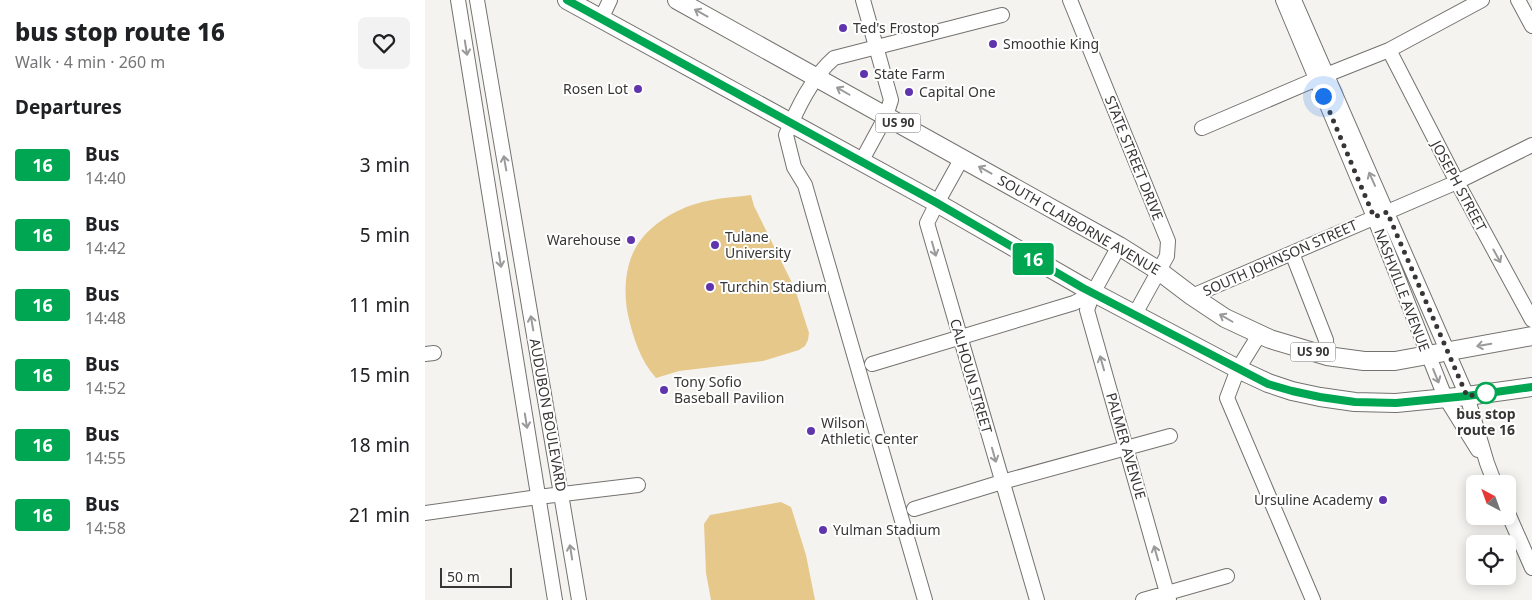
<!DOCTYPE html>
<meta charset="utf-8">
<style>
:root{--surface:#fff;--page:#f2f2f2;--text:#202124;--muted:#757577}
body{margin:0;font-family:"Noto Sans",sans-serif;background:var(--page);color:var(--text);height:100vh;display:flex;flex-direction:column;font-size:19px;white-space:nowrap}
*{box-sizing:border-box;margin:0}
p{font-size:16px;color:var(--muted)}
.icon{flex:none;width:28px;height:28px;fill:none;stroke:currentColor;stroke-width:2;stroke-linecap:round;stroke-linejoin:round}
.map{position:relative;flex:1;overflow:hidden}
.details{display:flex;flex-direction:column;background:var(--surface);width:425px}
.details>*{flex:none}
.badge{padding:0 10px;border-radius:4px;font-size:18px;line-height:32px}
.needle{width:32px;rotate:319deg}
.fabs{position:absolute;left:1041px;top:475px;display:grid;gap:10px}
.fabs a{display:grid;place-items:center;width:50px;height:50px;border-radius:8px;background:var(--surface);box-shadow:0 2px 12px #0003;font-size:25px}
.scale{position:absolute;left:15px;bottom:12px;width:72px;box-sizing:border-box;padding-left:5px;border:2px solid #373635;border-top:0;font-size:14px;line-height:18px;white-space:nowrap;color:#373635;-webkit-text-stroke:4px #fff;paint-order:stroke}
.you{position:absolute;width:25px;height:25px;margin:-12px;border:4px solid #fff;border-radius:50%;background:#1a73e8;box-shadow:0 0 0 8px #1a73e833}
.map>.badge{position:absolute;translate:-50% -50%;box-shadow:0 0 0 2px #fff}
h2{padding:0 15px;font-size:19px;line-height:45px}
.round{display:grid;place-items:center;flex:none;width:52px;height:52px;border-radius:8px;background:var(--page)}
.head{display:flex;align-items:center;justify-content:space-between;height:85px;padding:0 15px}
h1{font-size:24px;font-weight:800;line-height:38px}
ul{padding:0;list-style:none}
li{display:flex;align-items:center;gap:15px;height:70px;padding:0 15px}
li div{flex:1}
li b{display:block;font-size:19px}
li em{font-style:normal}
li .badge{min-width:55px;font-weight:700;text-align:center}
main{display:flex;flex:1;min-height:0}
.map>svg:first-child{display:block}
</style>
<main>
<section class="details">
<div class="head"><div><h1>bus stop route 16</h1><p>Walk · 4 min · 260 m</p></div><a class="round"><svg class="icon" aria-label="heart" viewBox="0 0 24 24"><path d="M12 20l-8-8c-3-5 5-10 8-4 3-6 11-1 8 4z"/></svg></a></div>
<h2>Departures</h2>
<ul>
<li><span class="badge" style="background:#00a651;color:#fff">16</span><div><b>Bus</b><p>14:40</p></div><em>3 min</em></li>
<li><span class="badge" style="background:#00a651;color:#fff">16</span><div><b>Bus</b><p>14:42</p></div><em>5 min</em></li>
<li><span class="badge" style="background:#00a651;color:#fff">16</span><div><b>Bus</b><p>14:48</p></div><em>11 min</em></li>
<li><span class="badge" style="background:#00a651;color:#fff">16</span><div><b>Bus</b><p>14:52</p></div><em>15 min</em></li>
<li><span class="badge" style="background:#00a651;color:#fff">16</span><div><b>Bus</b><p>14:55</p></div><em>18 min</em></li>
<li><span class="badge" style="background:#00a651;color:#fff">16</span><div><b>Bus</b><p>14:58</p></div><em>21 min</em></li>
</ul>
</section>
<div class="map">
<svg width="1107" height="600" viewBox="0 0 1107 600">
<rect width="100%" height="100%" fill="#f5f3ef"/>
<path fill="#e6c88b" d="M326,195L329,206L370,289L384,333L383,340L380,346L374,350L338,361L254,371L231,378C215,360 208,337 203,315C198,291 200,261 215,241C231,219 261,204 287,200C300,197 313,197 326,195Z
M356,502L366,507L381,555L390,600H286L281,573L279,524L285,515Z"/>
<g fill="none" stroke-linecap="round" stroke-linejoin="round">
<defs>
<path id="minor" d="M33,0L130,600
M52,0L154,600
M645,0L743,241L742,256L710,314
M858,0L949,217L1020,397L1053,450
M869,0L1042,396L1062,463L1070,484
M1093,0L1107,26
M176,19L185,0
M964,50L1032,182L1107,320
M777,128L901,75L964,50L1057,0
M537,158L512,203L502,223L612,600
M436,162L461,116L466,100L438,0
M694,246L668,293L662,310L744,600
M867,253L901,340L902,356
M767,296L1032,182L1107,145
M834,335L813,369L802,398L888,600
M0,354L9,353
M447,364L649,303L668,293
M489,509L577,482L745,436
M1082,511L1107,568
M0,513L113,497L213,485
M500,600L380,185L369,167L361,135C372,109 387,77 409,58L577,15
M718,600L802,576"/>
<path id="major" d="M142,0L512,203L658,287L813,369L843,383L867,391L895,397L930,402L971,403L1042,396L1107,387
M252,0L694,246L734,271L767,296L800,318L845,339L902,356L939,361H970L1107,336"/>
</defs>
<use href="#minor" stroke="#74726f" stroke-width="16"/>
<use href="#major" stroke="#74726f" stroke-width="20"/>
<use href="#minor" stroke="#fff" stroke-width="14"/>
<use href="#major" stroke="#fff" stroke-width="18"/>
</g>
<defs><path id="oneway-shaft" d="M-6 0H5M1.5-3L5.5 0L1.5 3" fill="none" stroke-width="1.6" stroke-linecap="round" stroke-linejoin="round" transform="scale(1.25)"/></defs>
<g stroke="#9b9a9a">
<use href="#oneway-shaft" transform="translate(276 13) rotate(-151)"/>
<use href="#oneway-shaft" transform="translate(41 48) rotate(81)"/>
<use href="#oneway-shaft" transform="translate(418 91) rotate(-150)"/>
<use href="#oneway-shaft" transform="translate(80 163) rotate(-100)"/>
<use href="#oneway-shaft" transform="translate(560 170) rotate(-151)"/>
<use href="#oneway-shaft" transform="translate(947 179) rotate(-114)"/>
<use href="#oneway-shaft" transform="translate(509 249) rotate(74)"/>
<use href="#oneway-shaft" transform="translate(1072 256) rotate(61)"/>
<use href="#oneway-shaft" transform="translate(75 260) rotate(81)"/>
<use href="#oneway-shaft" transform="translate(801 318) rotate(-150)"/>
<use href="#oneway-shaft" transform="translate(107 323) rotate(-100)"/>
<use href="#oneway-shaft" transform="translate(1059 345) rotate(170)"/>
<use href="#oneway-shaft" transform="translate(677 363) rotate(-106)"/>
<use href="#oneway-shaft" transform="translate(1011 376) rotate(68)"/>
<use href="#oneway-shaft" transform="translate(101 421) rotate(81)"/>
<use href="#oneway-shaft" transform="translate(569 455) rotate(74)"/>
<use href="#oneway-shaft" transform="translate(146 552) rotate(-99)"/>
<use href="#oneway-shaft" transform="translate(731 553) rotate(-106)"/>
</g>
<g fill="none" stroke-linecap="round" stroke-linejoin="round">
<defs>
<path id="line" d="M142,0L512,203L658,288L843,384L867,391L895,397L930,402L971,403L1042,396L1107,387"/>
</defs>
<use href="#line" stroke="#fff" stroke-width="11"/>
<use href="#line" stroke="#00a651" stroke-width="8"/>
<path stroke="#373635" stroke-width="5" stroke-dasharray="0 9" d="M898,96L949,217L962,212L1042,396L1070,392L1061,393"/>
</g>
<g fill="#6034ac" stroke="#fff" stroke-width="2">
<circle cx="418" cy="28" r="5"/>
<circle cx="568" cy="44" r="5"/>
<circle cx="439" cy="74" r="5"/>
<circle cx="213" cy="89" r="5"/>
<circle cx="484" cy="92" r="5"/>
<circle cx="206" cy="240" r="5"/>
<circle cx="290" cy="245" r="5"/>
<circle cx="285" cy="287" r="5"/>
<circle cx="239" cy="390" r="5"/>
<circle cx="386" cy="431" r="5"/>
<circle cx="958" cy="500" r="5"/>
<circle cx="398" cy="530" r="5"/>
</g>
<circle fill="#fff" stroke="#00a651" stroke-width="2.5" cx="1061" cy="393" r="10"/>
<g text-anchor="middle" stroke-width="4" stroke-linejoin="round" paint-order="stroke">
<g fill="#fff" stroke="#737272" stroke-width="1">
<rect x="450.5" y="113.5" width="45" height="19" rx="4"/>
<rect x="865.5" y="342.5" width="45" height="19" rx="4"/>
</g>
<g font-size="12" font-weight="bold" fill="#373635">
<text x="473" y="127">US 90</text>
<text x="888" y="356">US 90</text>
</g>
<g font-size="14" fill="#373635" stroke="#fff" text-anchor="start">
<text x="428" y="33">Ted's Frostop</text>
<text x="578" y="49">Smoothie King</text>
<text x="449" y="79">State Farm</text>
<text x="203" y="94" text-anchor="end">Rosen Lot</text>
<text x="494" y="97">Capital One</text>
<text x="300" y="242">Tulane<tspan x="300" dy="16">University</tspan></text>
<text x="196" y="245" text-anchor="end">Warehouse</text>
<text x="295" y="292">Turchin Stadium</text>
<text x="249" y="387">Tony Sofio<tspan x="249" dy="16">Baseball Pavilion</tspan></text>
<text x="396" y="428">Wilson<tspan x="396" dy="16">Athletic Center</tspan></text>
<text x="948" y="505" text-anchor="end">Ursuline Academy</text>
<text x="408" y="535">Yulman Stadium</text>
</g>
<g font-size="14" fill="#373635" stroke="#fff">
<text transform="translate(709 158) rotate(68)" y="5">STATE STREET DRIVE</text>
<text transform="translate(1034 186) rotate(62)" y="5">JOSEPH STREET</text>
<text transform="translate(654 225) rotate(30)" y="5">SOUTH CLAIBORNE AVENUE</text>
<text transform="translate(855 258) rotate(-24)" y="5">SOUTH JOHNSON STREET</text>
<text transform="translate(977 290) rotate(69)" y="5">NASHVILLE AVENUE</text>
<text transform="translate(546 376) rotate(74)" y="5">CALHOUN STREET</text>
<text transform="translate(123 415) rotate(80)" y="5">AUDUBON BOULEVARD</text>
<text transform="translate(701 446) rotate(74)" y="5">PALMER AVENUE</text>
</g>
<g font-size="14" font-weight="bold" fill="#373635" stroke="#fff">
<text x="1061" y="419">bus stop<tspan x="1061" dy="16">route 16</tspan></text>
</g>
</g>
</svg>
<div class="fabs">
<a><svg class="needle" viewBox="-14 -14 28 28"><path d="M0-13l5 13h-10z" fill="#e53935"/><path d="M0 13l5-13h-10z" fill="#757577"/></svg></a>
<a><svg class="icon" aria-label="locate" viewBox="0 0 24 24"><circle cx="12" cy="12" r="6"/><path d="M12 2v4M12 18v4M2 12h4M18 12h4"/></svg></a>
</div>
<div class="scale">50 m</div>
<div class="you" style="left:898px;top:96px"></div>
<b class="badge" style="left:608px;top:259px;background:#00a651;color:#fff">16</b>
</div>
</main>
